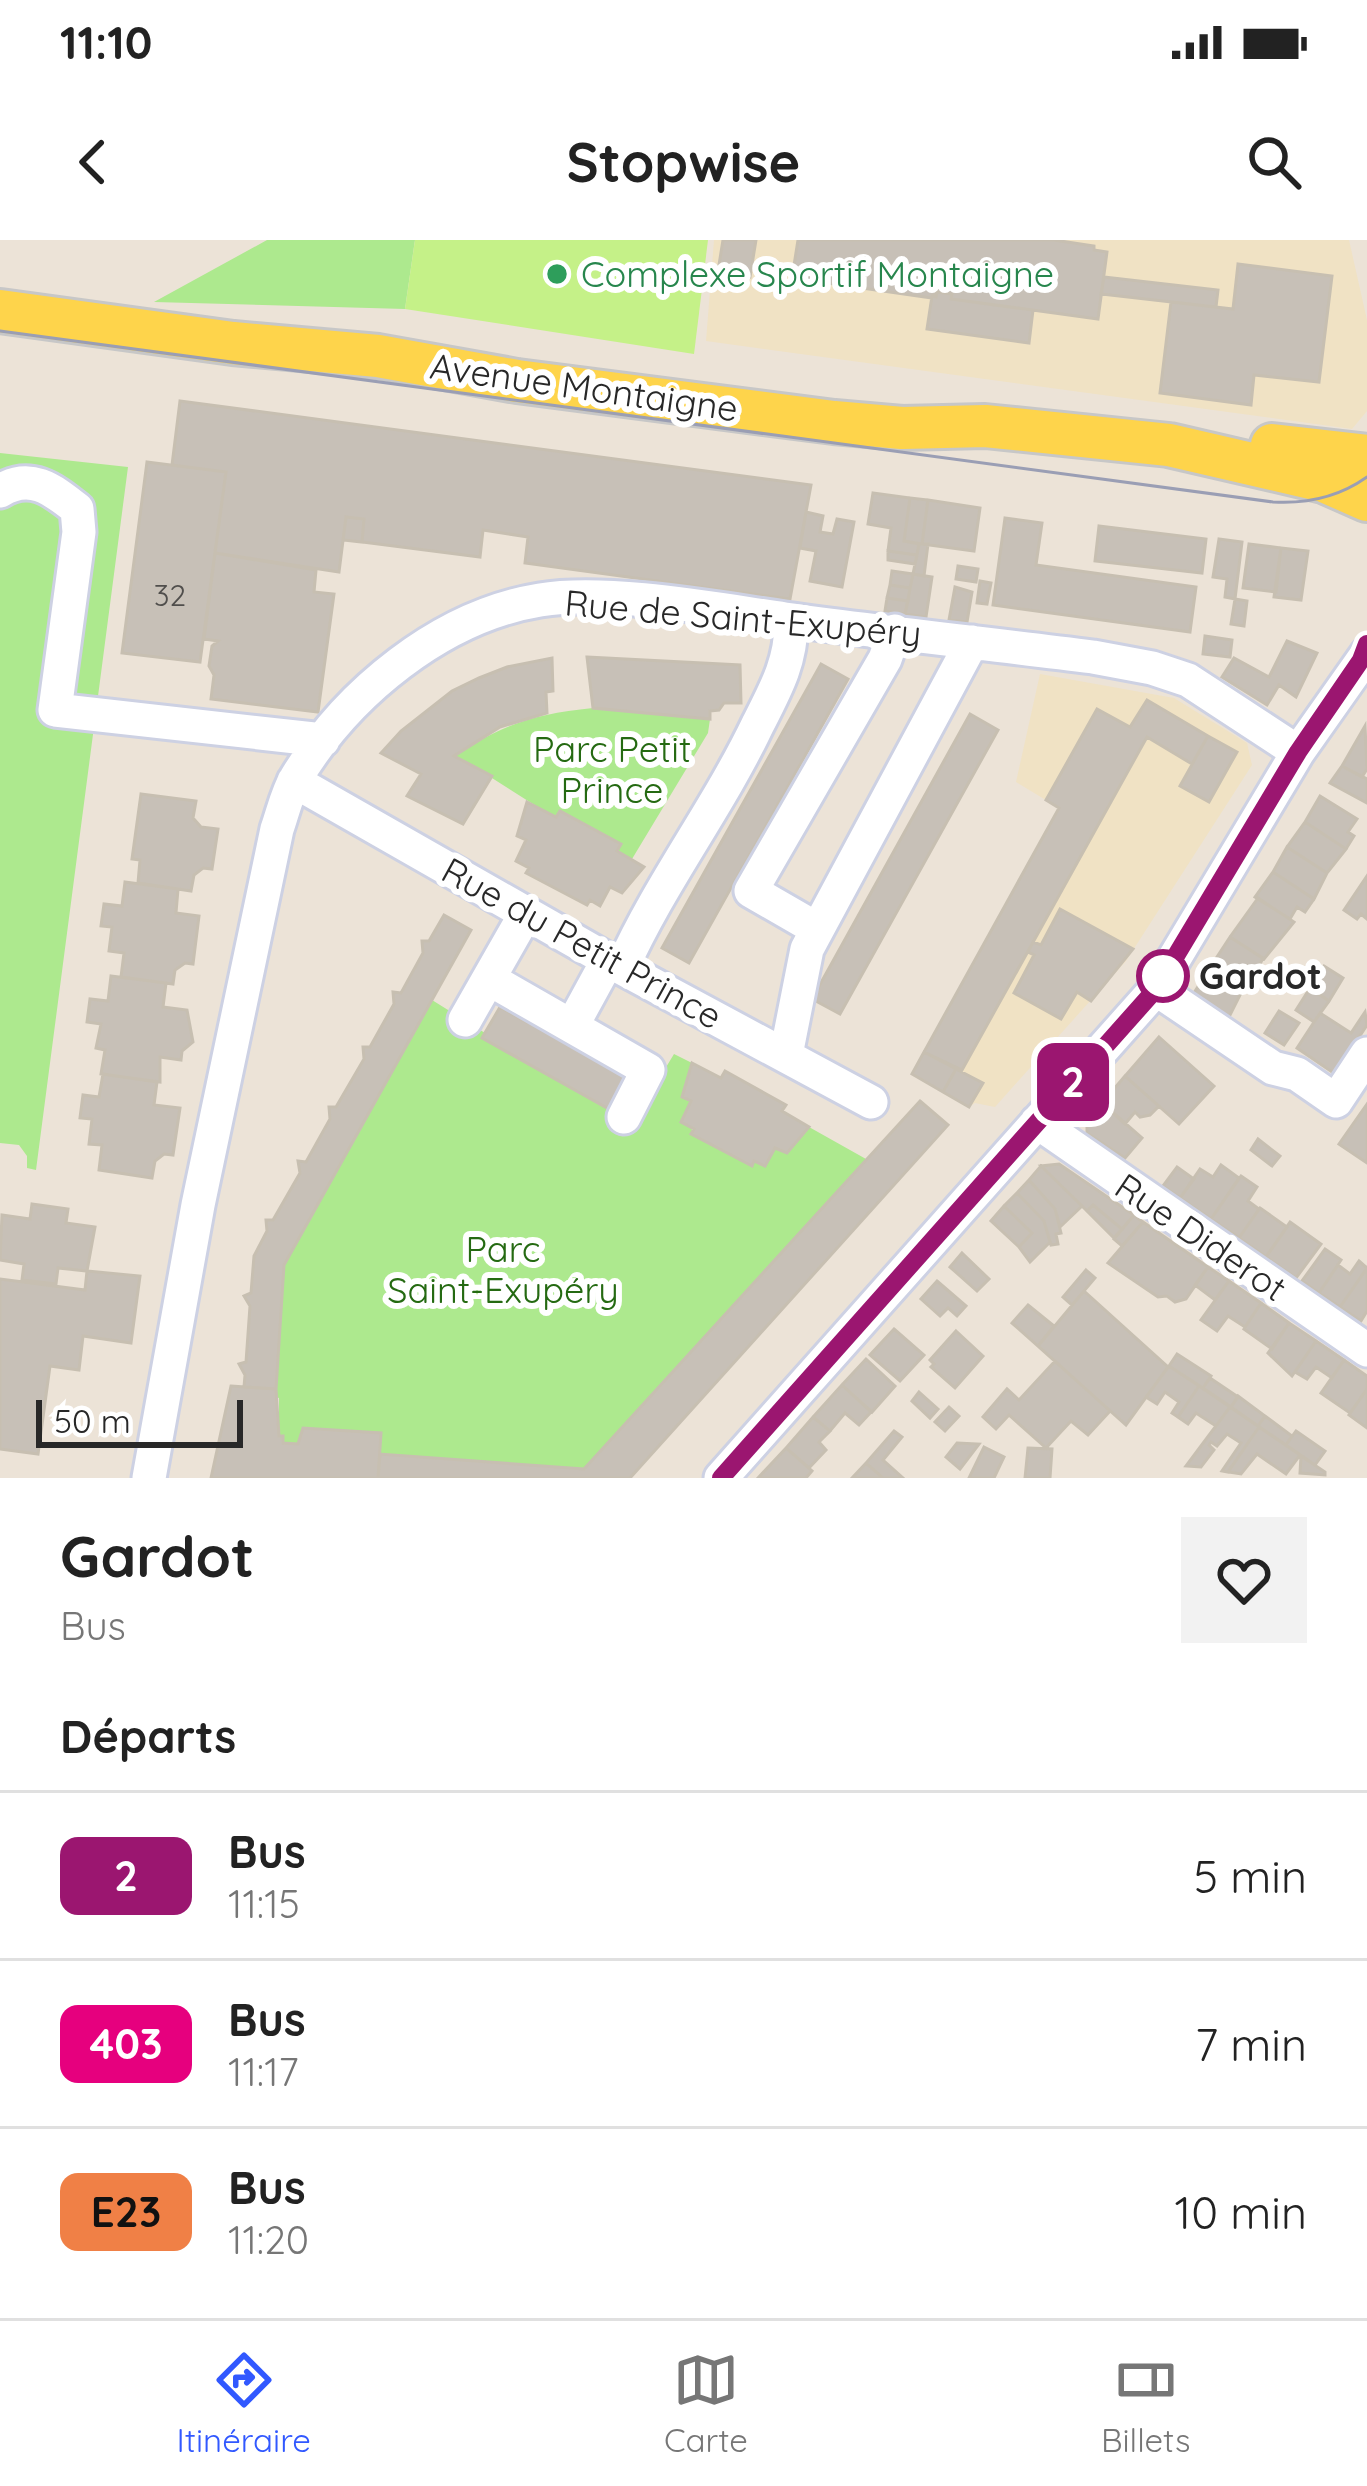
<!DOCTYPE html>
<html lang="fr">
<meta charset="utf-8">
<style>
:root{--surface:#fff;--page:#f2f2f2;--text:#222;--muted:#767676;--line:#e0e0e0;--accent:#3158ff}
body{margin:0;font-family:Quicksand,sans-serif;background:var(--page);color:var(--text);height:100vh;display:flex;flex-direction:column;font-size:45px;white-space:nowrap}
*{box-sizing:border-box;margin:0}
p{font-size:39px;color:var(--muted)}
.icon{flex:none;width:66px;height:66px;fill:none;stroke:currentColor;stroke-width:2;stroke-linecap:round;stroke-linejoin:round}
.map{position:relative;height:1238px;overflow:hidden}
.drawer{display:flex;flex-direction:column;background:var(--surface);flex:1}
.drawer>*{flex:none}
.badge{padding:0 24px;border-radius:18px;font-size:42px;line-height:78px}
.scale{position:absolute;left:36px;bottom:30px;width:207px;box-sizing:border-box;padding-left:12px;border:6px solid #282828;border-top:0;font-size:33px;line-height:42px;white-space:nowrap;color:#282828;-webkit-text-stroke:9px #fff;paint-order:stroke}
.map>.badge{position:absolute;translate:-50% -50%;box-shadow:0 0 0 6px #fff}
h2{padding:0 60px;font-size:45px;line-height:108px}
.round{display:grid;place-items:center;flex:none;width:126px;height:126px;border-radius:0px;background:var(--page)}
.summary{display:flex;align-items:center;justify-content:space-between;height:204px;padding:0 60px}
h1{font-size:57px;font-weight:800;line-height:90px}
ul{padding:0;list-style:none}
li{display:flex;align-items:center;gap:36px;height:168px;padding:0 60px;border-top:3px solid var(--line)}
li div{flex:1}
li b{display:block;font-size:45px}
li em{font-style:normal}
li .badge{min-width:132px;font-weight:700;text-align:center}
.status{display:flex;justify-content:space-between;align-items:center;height:84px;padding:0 60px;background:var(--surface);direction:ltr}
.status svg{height:33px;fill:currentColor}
header{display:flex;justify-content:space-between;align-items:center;height:156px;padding:0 60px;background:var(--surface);font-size:54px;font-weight:800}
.tab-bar{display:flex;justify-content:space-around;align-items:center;height:168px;border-top:3px solid var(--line);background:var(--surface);font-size:33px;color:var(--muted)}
.tab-bar a{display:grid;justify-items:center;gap:6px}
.tab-bar .current{color:var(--accent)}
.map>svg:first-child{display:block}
</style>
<div class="status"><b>11:10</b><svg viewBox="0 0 49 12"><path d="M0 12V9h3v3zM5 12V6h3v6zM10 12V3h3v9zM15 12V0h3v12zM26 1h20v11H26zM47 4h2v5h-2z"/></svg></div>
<header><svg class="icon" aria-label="back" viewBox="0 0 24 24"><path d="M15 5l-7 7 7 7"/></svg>Stopwise<svg class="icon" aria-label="search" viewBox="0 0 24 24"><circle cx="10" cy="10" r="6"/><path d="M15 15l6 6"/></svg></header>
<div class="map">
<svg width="1367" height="1238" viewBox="0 0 1367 1238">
<rect width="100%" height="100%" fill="#ece3d7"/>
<path fill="#f0e2c4" d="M714,0H1349L1367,80V171L1352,189L706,101Z
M1040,434L1174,458L1247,503L1252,525L1126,721L995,867L975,863L969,867L912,834L1059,568L1016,542Z"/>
<path fill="#ade98e" d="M267,0H415L405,69L154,62Z
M0,213L128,227L36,930L27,928V916L19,905L0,903Z
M593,468L710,479L708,493L632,619L617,611L620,604L561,571L556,577C521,559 490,534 454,516C504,484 534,474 593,468Z
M432,760L485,793L483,799L633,882L674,814L692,823L682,856L691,861L692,894L751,926L754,921L765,926L775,908L787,913L809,887L866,919L584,1229L380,1214L381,1193L304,1188L298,1204L283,1203V1197L279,1196V1158L275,1157L284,1025Z"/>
<path fill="#c5f188" d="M415,0H708L694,114L405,69Z"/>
<path fill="#c7c0b7" stroke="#c7bfb1" stroke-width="3" d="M723,0H756L750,37L718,31Z
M798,0H1054L1094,6V10L1107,12L1098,79L951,59L952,54L937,52L931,58L792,38Z
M1238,24L1332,36L1319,142L1254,135L1251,165L1160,153L1171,62L1233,69Z
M1104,37L1218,50L1216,67L1101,54Z
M937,52L952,54L951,59L1033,70L1029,103L927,89L932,56L936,57Z
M180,161L811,245L790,359L525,323L528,297L483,290L480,317L362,302L364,279L346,277L339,332L215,313L226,232L172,225Z
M147,222L226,232L200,422L122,413Z
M873,253L910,258L904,301L919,304L917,315L888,311L891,288L868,284Z
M910,258L928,260L922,304L904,301Z
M928,260L980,268L974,311L922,304Z
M806,272L823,276L820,292L833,294L837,279L854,282L842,347L810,341L816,311L800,308Z
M346,277L364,279L362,302L343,300Z
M1005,278L1042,283L1036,325L1196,347L1190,392L993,365Z
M1099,286L1206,299L1202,333L1095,321Z
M1219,299L1242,302L1235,359L1225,357L1227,339L1213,337Z
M919,304H928L924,336L913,334Z
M1249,304L1281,308L1276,352L1243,348Z
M1281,308L1308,311L1301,360L1274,357Z
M888,311L917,315L915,324L888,320Z
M215,313L316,330L314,352L334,354L318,472L211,459L214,435L209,426L212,406L218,401L204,399Z
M958,326L978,329L976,342L956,339Z
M892,331L913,334L910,348L890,345Z
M913,334L932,337L926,377L905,374Z
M980,341L991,343L987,364L977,363Z
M890,345L910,348L908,361L887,358Z
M955,347L972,352L967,382L949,380Z
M887,358L908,361L905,374L885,371Z
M1235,359L1247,361L1244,386L1231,384Z
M1205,396L1232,400L1230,417L1203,414Z
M1287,401L1317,413L1296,457L1279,445L1267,465L1222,437L1234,418L1269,437Z
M587,417L740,425L741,463H724L719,470L710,471V479L593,468Z
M552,418L553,451L546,452L547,473L500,487L454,516L492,536L463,584L407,556L421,534L381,513L401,491L452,451L479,438L507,427Z
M821,424L848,439L689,723L662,708Z
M1147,460L1208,496L1192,524L1147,497L962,830L924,812L1059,568L1046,560L1097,469L1130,487Z
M970,474L998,490L840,774L812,759Z
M1365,486L1367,529L1362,537L1342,526Z
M1208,496L1237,512L1209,562L1180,546Z
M1342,526L1367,539V563L1330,543Z
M141,554L196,561L193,578L201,587L218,589L212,629L203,628L194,635L191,651L138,643L140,620L132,619Z
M1320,556L1357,579L1348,592L1354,596L1346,609L1305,582Z
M527,562L556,577L560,571L621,604L617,611L644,627L622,653L610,647L600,666L590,660L587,665L526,633L529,628L516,621L526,600L517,596Z
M1305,582L1346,609L1327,633L1287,607Z
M1287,607L1327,633L1314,659L1273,632Z
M1273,632L1314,659L1305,672L1297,667L1290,679L1255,657Z
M1367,636V679L1361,674L1357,679L1344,670Z
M125,642L178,649L176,673L199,676L193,724L185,723L175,730L173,744L121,737L124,713L109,711L112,687L101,686L104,664L122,666Z
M1258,658L1294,682L1264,719L1230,697Z
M1060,669L1133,709L1091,761L1077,752L1061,779L1014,753L1034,715L1028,712L1033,702L1041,705Z
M444,675L471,690L284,1025L276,1149L244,1147L245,1135L239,1124L246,1122L250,1066L244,1056L251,1053L254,1016L267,991L266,980H273L300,933L298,921L306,922L330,879L329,867H336L364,819L363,807H370L394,764L393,752L401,753L423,713L422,701H429Z
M1230,697L1263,718L1247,750L1211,726Z
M1211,726L1244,747L1228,779L1192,756Z
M1324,726L1343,738L1329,761L1310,748Z
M111,736L166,743L163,767L187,770L193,802L182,811L181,820L160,817V842L101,834L105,810L96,808L101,784L87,782L90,759L108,761Z
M1310,748L1329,761L1314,782L1296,770Z
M500,767L528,783L540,781V789L592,817L603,816V824L632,840L614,872L482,798Z
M1279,771L1299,783L1284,805L1265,793Z
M1365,772L1367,785L1335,834L1297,808L1320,773L1351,793Z
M1159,797L1214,846L1179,884L1125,836Z
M924,812L956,829L943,852L912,834Z
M692,823L721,838L725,831L786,865L782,871L809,887L787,913L775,908L765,926L754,921L752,926L691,894L694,889L681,882L691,861L682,857Z
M956,829L983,843L969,867L943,852Z
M103,834L157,842L154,865L180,868L173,915L164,914L155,921L152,938L99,930L102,905L89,904L92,879L80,878L83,855L99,857Z
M1125,836L1159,866L1150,875L1140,877L1135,872L1125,884L1102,863Z
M920,861L948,885L630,1238H378L380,1214L584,1229Z
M1102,863L1142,898L1125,918L1087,893V878Z
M1367,864V923L1339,904Z
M1258,899L1280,916L1272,926L1251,910Z
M1059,924L1134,975L1122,989L1093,965L1087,971L1041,926Z
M1221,925L1239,938L1211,979L1180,958L1200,929L1213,937Z
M1041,926L1082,966L1060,987L1055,969L1029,940Z
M1177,927L1194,939L1180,958L1163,946Z
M1241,936L1257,947L1248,961L1259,969L1239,998L1211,979Z
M1029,940L1055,969L1061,993L1056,994L1058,1004L1051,1005L1044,981L1017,953Z
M1017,953L1044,981L1050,1002L1030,1022L1019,1007L1032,993L1004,966Z
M32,964L68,969L66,983L95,987L87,1031L58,1028L56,1044L22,1040L24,1024L0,1020L2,975L30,979Z
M1093,965L1122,989L1114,998L1087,971Z
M1004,966L1032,993L1019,1007L991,981Z
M1260,968L1287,987L1266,1017L1239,998Z
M1134,975L1143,982L1122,1006L1114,999Z
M1143,982L1208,1027L1186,1059L1175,1062L1167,1056L1158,1057L1108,1023Z
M1290,982L1321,1004L1296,1038L1266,1017Z
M1325,1009L1341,1020L1319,1053L1302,1041Z
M962,1013L989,1039L977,1051L950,1027Z
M1359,1021L1367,1028L1340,1067L1319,1053L1338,1025L1350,1034Z
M1208,1027L1229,1041L1215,1060L1195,1045Z
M1367,1028V1071L1361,1081L1340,1067Z
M1086,1030L1095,1038L1072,1065L1063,1057Z
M87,1031L140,1036L131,1103L83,1096L79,1130L50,1126L38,1214L0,1209V1039L85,1050Z
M937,1041L966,1066L957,1076L948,1068L940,1076L921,1059Z
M1229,1041L1261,1063L1245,1087L1228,1076L1217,1091L1201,1080Z
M1084,1051L1168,1127L1126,1185L1038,1106Z
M1261,1063L1289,1083L1272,1109L1244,1089Z
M1028,1065L1054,1086L1038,1106L1012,1083Z
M1289,1083L1316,1101L1292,1136L1268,1113Z
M894,1089L924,1115L900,1141L870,1115Z
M956,1091L983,1116L955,1148L931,1127L934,1124L930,1120Z
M1316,1101L1344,1120L1332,1138L1316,1127L1307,1139L1295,1132Z
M1177,1114L1211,1136L1203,1148L1169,1126Z
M866,1119L895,1146L872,1172L842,1145Z
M1344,1120L1367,1136V1149L1350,1173L1321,1153Z
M1055,1121L1110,1171L1088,1195L1071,1181L1046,1208L1009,1175L996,1189L983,1177L1007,1149L1019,1160Z
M1169,1126L1199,1146L1178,1177L1172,1173L1179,1162L1165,1152L1157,1164L1146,1157Z
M1210,1138L1238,1157L1231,1167L1203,1148Z
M842,1145L871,1172L859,1185L845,1173L830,1191L813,1177Z
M231,1146L276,1149L279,1196H283V1203L298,1204L303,1188L381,1193L378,1238H211Z
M1199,1146L1230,1167L1216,1186L1196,1173L1188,1184L1178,1177Z
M1367,1149V1188L1349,1175Z
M919,1152L938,1169L930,1178L912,1161Z
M1238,1156L1265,1176L1258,1186L1231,1167Z
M949,1167L959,1176L945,1191L935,1182Z
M1230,1167L1259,1187L1228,1232L1222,1231L1241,1203L1227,1194L1217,1206L1211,1202L1209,1205L1214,1210L1201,1227L1186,1226Z
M1265,1176L1292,1196L1286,1205L1258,1186Z
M813,1177L830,1191L819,1202L826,1210L809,1228L786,1208Z
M1259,1187L1300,1215L1286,1234L1257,1214L1241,1234L1228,1232Z
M894,1191L902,1197L883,1220L903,1238H883L866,1223Z
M1296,1191L1325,1211L1315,1225L1286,1205Z
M957,1203L979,1204L960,1229L946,1217Z
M984,1207L1004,1217L994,1238H969Z
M786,1208L812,1231L806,1238H758Z
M1028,1208L1052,1209L1050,1238H1025Z
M1301,1216L1325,1232V1235L1300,1233Z
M866,1223L883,1238H852Z"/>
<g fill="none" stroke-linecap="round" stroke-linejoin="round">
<defs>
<path id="minor" d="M0,251C30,232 52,249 77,269L79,292L55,470L323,500
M294,541L622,728L871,862
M817,689L751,651L885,419L895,391
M622,728C660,643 718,568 758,484C776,449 792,420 791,380
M489,739L648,830L624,877
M1156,749L1273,828L1297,834L1336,861L1367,814
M465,780L526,673
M572,786L608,720
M786,815L807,709L972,402
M1037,882L1367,1110
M149,1238L198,965L277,589C283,572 287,553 296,538C347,453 441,376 540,360C607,349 716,369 785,379C887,393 990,404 1093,417L1152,428L1188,440L1298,512
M721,1238L1156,749L1298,512L1367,414"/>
<path id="major" d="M0,71L233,103L378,116L517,141L834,182L902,188L985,186L1169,205L1324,241L1367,260
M1272,205L1367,216"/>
</defs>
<use href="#minor" stroke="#cdd1e3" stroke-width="39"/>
<use href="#major" stroke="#c7c7c7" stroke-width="48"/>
<use href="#minor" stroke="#fff" stroke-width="33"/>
<use href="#major" stroke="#fed44b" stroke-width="42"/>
<path stroke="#9a9eb4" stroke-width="3" d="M0,91L1273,262C1307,264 1339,257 1367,237"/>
</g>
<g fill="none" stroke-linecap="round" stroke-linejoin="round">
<defs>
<path id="line" d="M721,1238L1156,749L1298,512L1361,420L1367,404"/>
</defs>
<use href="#line" stroke="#fff" stroke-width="27"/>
<use href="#line" stroke="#9b1670" stroke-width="18"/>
</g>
<circle fill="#2e9e5b" stroke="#fff" stroke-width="4.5" cx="557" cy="34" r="12"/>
<circle fill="#fff" stroke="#9b1670" stroke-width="6" cx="1163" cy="736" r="24"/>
<g text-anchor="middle" stroke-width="12" stroke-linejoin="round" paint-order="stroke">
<g font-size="30" fill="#504e4c">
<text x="170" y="366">32</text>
</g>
<g font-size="36" fill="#27864d" stroke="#fff" text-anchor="start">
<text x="581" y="47">Complexe Sportif Montaigne</text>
</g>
<g font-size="36" fill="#282828" stroke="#fff">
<text transform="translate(584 147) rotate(8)" y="13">Avenue Montaigne</text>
<text transform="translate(743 378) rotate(5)" y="13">Rue de Saint-Exupéry</text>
<text transform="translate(582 703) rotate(29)" y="13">Rue du Petit Prince</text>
<text transform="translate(1201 997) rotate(34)" y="13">Rue Diderot</text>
</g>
<g font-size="36" fill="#256a12" stroke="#fff">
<text x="612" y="522">Parc Petit<tspan x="612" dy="41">Prince</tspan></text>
<text x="503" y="1022">Parc<tspan x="503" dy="41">Saint-Exupéry</tspan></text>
</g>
<g font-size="36" font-weight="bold" fill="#282828" stroke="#fff" text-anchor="start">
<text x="1199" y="749">Gardot</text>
</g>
</g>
</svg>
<div class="scale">50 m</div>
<b class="badge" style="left:1073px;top:842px;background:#9b1670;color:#fff">2</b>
</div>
<section class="drawer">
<div class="summary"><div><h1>Gardot</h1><p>Bus</p></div><a class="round"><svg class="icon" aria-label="heart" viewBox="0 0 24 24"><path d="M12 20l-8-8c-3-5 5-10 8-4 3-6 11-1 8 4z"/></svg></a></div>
<h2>Départs</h2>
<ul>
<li><span class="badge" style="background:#9b1670;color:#fff">2</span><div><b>Bus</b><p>11:15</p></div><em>5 min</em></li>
<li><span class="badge" style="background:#e6007e;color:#fff">403</span><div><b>Bus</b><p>11:17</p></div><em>7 min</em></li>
<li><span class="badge" style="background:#f08046;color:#111">E23</span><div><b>Bus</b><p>11:20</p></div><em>10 min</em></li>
</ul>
</section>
<nav class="tab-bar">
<a class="current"><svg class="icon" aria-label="directions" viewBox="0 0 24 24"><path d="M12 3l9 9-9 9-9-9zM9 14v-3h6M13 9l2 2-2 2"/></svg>Itinéraire</a>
<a><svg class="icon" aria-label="map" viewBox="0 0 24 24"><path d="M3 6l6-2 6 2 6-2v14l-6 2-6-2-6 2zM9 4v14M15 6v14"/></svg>Carte</a>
<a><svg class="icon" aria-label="tickets" viewBox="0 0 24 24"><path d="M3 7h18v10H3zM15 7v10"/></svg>Billets</a>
</nav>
